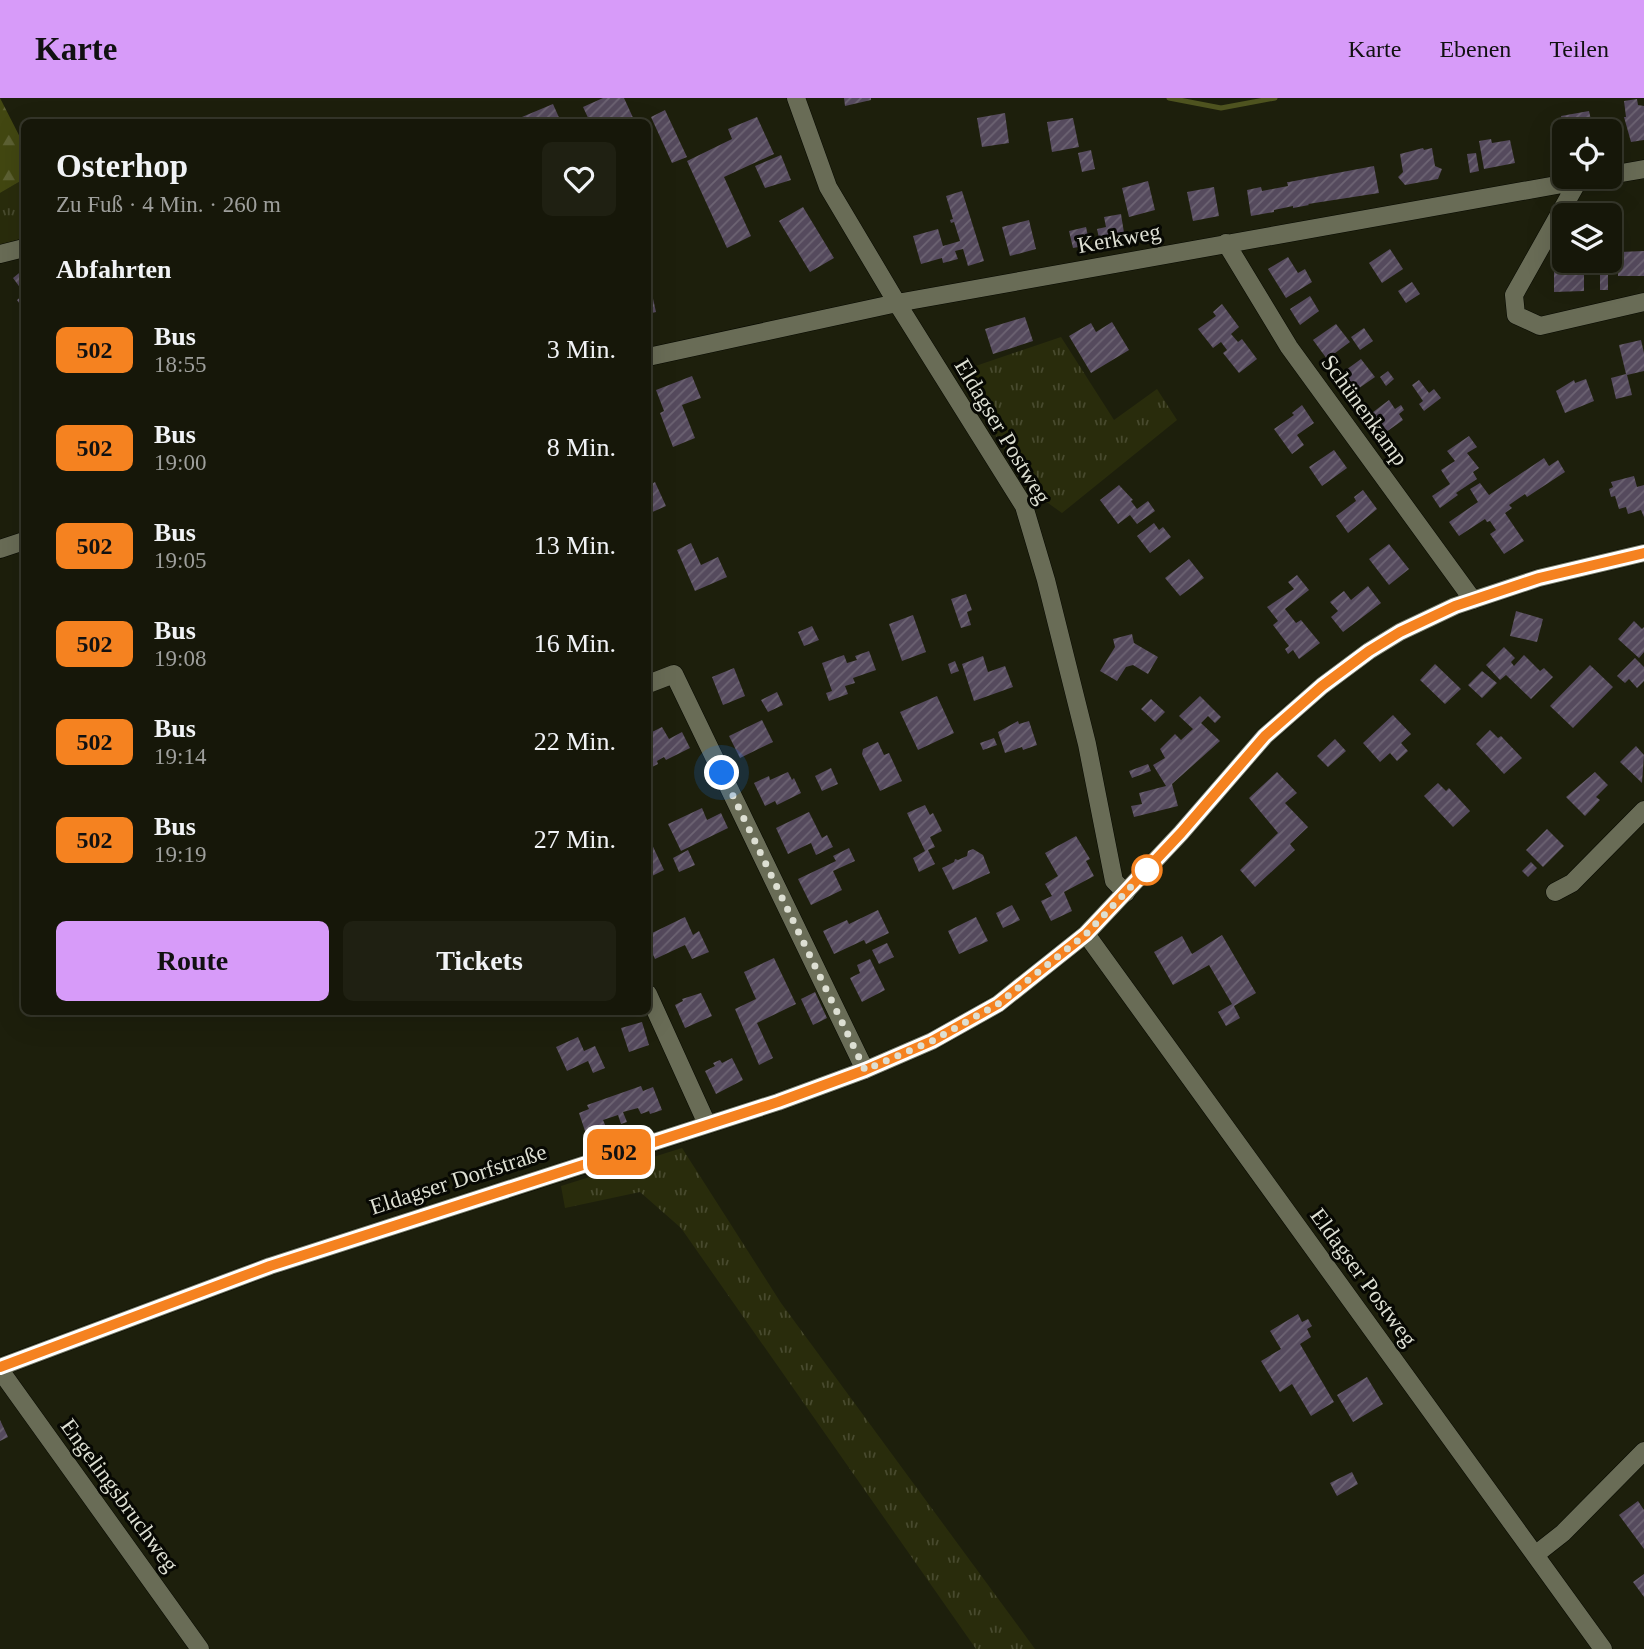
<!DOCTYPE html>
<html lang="de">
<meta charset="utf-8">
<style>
:root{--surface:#161709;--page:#1f2012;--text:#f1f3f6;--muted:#9e9f9c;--line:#35362a;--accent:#d79bf9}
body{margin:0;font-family:Georgia,serif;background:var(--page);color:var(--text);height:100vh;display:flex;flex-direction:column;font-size:26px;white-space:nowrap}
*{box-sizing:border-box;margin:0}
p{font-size:23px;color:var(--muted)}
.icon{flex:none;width:38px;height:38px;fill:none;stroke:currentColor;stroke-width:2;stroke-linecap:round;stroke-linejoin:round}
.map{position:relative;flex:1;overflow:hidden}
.panel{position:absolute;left:21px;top:21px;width:630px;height:896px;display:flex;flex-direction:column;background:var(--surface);border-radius:10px;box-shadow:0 7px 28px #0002,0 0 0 2px var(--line)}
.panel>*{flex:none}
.badge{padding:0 14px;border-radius:10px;font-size:24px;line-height:46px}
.buttons{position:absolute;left:1552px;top:21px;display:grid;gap:14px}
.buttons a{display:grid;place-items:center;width:70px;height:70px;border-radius:10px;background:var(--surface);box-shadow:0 7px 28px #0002,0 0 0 2px var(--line);font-size:35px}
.you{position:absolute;width:35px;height:35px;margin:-18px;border:5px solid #fff;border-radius:50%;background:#1a73e8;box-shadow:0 0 0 10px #1a73e833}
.map>.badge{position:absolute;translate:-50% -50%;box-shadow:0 0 0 4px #fff}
h2{padding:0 35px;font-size:26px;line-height:63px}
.round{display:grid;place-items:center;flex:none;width:74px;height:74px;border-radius:10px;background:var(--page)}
.head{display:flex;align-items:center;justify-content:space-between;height:119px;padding:0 35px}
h1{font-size:33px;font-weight:700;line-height:52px}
.cta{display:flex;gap:14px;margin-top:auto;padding:14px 35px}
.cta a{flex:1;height:80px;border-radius:10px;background:var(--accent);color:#111;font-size:28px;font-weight:700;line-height:80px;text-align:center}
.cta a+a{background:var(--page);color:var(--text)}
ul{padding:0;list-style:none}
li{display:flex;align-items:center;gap:21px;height:98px;padding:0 35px}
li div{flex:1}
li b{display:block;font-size:26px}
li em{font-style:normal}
li .badge{min-width:77px;font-weight:700;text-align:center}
header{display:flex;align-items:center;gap:42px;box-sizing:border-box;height:98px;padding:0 35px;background:var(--accent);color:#111}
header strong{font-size:33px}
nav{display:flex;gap:38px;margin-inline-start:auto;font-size:24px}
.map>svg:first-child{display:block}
</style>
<header>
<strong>Karte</strong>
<nav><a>Karte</a><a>Ebenen</a><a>Teilen</a></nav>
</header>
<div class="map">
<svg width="1644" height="1551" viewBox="0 0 1644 1551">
<defs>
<pattern id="grass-tufts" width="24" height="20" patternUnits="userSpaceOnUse" patternTransform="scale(1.75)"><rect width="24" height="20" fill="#292c0c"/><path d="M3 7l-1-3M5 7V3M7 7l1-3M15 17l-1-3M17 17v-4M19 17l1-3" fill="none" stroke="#484a2e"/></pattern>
<pattern id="forest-firs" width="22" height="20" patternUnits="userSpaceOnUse" patternTransform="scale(1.75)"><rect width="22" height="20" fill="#424711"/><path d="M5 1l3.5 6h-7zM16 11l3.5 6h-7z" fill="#5d6133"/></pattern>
<pattern id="building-hatch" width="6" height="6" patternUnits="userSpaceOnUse" patternTransform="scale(1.75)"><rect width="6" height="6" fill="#554a5d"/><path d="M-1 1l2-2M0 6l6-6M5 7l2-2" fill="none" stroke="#6d6473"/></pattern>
</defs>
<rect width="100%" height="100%" fill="#1d1f0c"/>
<path fill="url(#grass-tufts)" d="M24,81V140L0,147V95Z
M1061,239L1114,322L1157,291L1177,322L1062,415L1027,390L958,274Z
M682,1050L781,1205L1035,1551H976L681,1130L640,1094L565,1110L561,1088Z"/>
<path fill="url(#forest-firs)" d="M0,0L24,47V81L0,95Z"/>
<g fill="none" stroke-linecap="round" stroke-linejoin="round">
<path stroke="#4e531f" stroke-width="5" d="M1169,0L1221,10L1275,0"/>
</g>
<path fill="url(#building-hatch)" d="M603,0H624L635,24H590L583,9Z
M844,0H871V2L845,8Z
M1637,1L1638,7L1644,8V42L1631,44L1624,19H1626L1624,3Z
M553,6L561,24H510Z
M665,12L687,59L672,65L651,19Z
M1589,13L1591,22L1606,20L1608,33H1578L1577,31L1564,33L1561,18Z
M1005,15L1009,45L982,49L977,20Z
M757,19L774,56L724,79L751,138L727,150L687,63L732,41L728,31Z
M1073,20L1079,49L1052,54L1047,24Z
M1491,41L1492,45L1510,42L1515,65L1484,71L1479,43Z
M1423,50L1424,52L1432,50L1435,68L1442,71L1438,81L1405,87L1398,79L1403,74L1400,56Z
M1091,52L1095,71L1082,74L1078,55Z
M1476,55L1479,73L1470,75L1467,56Z
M781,57L791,82L765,90L755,68Z
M1374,68L1379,95L1308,106L1309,107L1293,110V108L1274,112V114L1251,118L1247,92L1261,89L1262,93L1288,88L1287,84H1289Z
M1148,83L1155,112L1129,119L1122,90Z
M1214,89L1219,118L1193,123L1187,94Z
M962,93L984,163L968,168L963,151L955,153L958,161L943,165L942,160L921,166L913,138L938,131L943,148L960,143L954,124L951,125L950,122L953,121L946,98Z
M803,109L834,160L810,174L779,123Z
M1121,116L1125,141L1100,145L1097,131L1106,129L1104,119Z
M1029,122L1036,151L1010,158L1002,129Z
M1086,129L1090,147L1073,150L1069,133Z
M1610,138H1619V154L1644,153V178H1618V161H1610Z
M1390,151L1403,171L1382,185L1369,165Z
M1564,156L1566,169H1584V193L1554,194V157Z
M1288,159L1298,175L1305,171L1312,184L1286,200L1268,171Z
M24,171V195L13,180Z
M1600,176H1608V192H1600Z
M648,178L656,214L648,216Z
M1412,184L1420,196L1406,205L1398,193Z
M24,196V212L17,202Z
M1310,198L1319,213L1300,227L1290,211Z
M1222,206L1239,229L1231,236L1238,244L1242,241L1257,261L1239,275L1223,255L1227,252L1221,244L1213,250L1198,231L1216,218L1213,214Z
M1025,219L1033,243L993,256L985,231Z
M1112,224L1129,252L1091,275L1069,238L1091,225L1096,234Z
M1336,226L1350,244L1327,261L1313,242Z
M1364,230L1373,243L1360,252L1351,239Z
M1641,242L1644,255V273L1627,277L1632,297L1616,301L1611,280L1626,276L1619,247Z
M1361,261L1375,279L1352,295L1339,277Z
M1388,273L1394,281L1386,288L1380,279Z
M692,278L701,300L682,307L695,340L673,349L660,315L664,313L656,292Z
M1586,281L1594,303L1565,315L1556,293L1574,282L1575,285Z
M1419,282L1429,295L1434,291L1441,300L1424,313L1419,306L1423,303L1412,287Z
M1389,302L1395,311L1401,307L1404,312L1399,316L1403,322L1382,337L1368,318Z
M1302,307L1314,325L1297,337L1304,347L1292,356L1274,331L1294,317L1292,315Z
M1469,338L1477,349L1467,355L1479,370L1473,374L1477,381L1456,395L1458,397L1440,410L1432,398L1450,386L1441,372L1455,363L1447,353Z
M1334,352L1347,370L1322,388L1309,369Z
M1544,360L1549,368L1558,362L1565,374L1527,399L1525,396L1509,407L1512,410L1505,415L1524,443L1504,456L1490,436L1496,432L1490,423L1487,424L1485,421L1459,438L1449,424L1478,404L1470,391L1480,385L1489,397Z
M1634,378L1637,389L1644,387V419L1641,412L1628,416L1626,409L1619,411L1615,398L1611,399L1609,391L1613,389L1611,384Z
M655,384L666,408L648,416V388Z
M1119,387L1133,402L1131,403L1137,411L1148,403L1155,413L1137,426L1130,417L1118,426L1100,402Z
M1363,392L1377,411L1348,435L1336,418L1356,403L1354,399Z
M1154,425L1159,432L1163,429L1171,439L1150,455L1137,438Z
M691,445L701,467L718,459L727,479L695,493L677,452Z
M1389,446L1409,471L1389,487L1369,461Z
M1189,461L1204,480L1180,498L1165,480Z
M1297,477L1309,492L1285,511L1296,525L1301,522L1320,545L1299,561L1293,552L1288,556L1285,551L1289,548L1273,527L1278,523L1267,509L1294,491L1288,484Z
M1368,488L1381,505L1343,534L1331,519L1338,513L1330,504L1344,493L1351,502Z
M966,496L972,512L967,514L971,527L961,530L951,501Z
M1516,513L1543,521L1537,544L1510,538Z
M913,517L926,554L902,563L889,526Z
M1634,523L1642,531L1644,529V554L1639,560L1618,541Z
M812,528L819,542L804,548L798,534Z
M1132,536L1134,545L1158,559L1148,576L1133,567L1126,569L1117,583L1100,573L1115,549L1113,541Z
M1504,549L1515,560L1511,564L1514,568L1524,557L1540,573L1544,570L1553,579L1531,601L1506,577L1500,582L1486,567Z
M869,553L876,572L853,580L855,585L845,588L848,596L829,603L826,595L832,593L822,565L844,557L847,565L857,562L855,558Z
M983,558L988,574L1005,568L1013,589L974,603L962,566Z
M1635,560L1644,569V583L1637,590L1629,581L1625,585L1617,578Z
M955,563L959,573L951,576L948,566Z
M1435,566L1461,591L1445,606L1420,582Z
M1590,567L1613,589L1573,630L1550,608Z
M734,570L745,598L723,607L712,579Z
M1482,573L1497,585L1482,600L1468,587Z
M777,594L783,607L768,614L761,602Z
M937,598L954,635L918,652L900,614Z
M1200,598L1221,619L1215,625L1208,618L1201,625L1220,643L1172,686L1178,708L1134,719L1131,708L1142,706L1139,695L1166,688L1153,667L1165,660L1160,651L1175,636L1181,642L1193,631L1179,618Z
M1151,601L1165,614L1155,624L1141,611Z
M1393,617L1411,636L1401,645L1408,653L1397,663L1390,655L1380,664L1363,645Z
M762,622L773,644L740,660L729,638Z
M1018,623L1019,626L1029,623L1037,647L1023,652L1022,649L1005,655L998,634Z
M662,629L669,641L682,634L690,650L666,662L664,659L657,663L658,666L648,671V636Z
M1490,632L1498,640L1501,638L1522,660L1504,676L1476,646Z
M994,640L997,647L983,652L980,645Z
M1335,641L1346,653L1328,669L1317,658Z
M878,644L884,657L889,655L902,683L880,693L862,656L863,651Z
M1636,648L1644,657L1642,685L1620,664Z
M1148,666L1151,673L1132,680L1129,673Z
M831,670L838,686L822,693L815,678Z
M788,674L792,682L794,680L801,695L777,707L775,703L765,708L754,685L769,678L770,682Z
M1277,674L1297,695L1285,705L1308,729L1290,746L1295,752L1255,789L1240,772L1278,735L1249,700Z
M1595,674L1608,687L1596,699L1600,702L1585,718L1566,699Z
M1438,685L1446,693L1449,690L1470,713L1453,729L1424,698Z
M925,707L930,717L933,715L942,733L930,739L935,749L928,752L935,766L919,774L913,760L925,753L907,715Z
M702,710L707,722L721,715L728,730L681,753L668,726Z
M809,714L822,740L827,737L833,749L816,757L811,745L788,756L776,730Z
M1547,731L1564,748L1543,769L1526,752Z
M648,738L664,772L648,780Z
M1076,738L1090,761L1086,763L1094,778L1064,794L1072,813L1051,823L1041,803L1052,798L1045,786L1058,778L1045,755Z
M849,750L855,763L833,773L842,792L811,807L798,781L836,763L833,758Z
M973,751L983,757L990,775L953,792L942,770L954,764L955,761L958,762L967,758L968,753Z
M688,752L695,767L679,774L673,760Z
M1531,764L1537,770L1528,779L1522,773Z
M1012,807L1020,822L1003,830L996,815Z
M878,812L889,835L866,846L864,842L834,856L823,833L847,822L849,826Z
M685,819L693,837L699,833L709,854L692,861L685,847L655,861L648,846V837Z
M976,819L988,843L959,856L948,833Z
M1222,837L1256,895L1234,908L1240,920L1226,928L1218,914L1232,906L1209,867L1173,887L1154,854L1182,838L1192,856Z
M887,845L894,859L879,866L872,852Z
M774,860L796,906L757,925L773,960L759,967L735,911L756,901L744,874Z
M870,861L885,892L862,904L850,880L860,875L857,867Z
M815,894L827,920L813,927L801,901Z
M701,895L712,918L685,930L675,907L683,903L682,901Z
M642,924L649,947L629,954L621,930Z
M578,939L584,953L595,948L605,970L593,975L588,963L567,973L556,949Z
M732,960L743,982L716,996L705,973L715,968L713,965L720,962L722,965Z
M641,988L643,993L653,989L662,1012L650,1016L649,1013L641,1016L638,1010L623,1014L627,1024L621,1026L618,1017L603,1022L606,1029L587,1039L579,1015L589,1011L587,1007Z
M1298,1216L1302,1224L1308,1221L1312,1228L1307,1231L1311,1239L1300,1246L1334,1304L1311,1318L1292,1286L1280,1294L1261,1263L1281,1251L1270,1233Z
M1367,1279L1383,1306L1353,1324L1337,1297Z
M0,1322L8,1339L0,1343Z
M1352,1374L1358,1386L1337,1398L1330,1385Z
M1638,1403L1644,1412V1451L1619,1417Z
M1644,1476V1499L1633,1484Z"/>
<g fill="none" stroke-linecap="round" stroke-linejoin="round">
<defs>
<path id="street" d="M796,0L828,89L897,205L1024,408L1046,482L1087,646L1114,783L1126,795
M1610,77L1644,71
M1578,83L1514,197L1516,217L1540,228L1644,204
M1226,145L1289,249L1473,502
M0,156L24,150
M648,259L897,205L1601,79
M0,451L24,443
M648,586L674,576L865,972
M1555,794L1572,785L1644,712
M1086,836L1603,1551
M648,896L707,1026
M0,1272L200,1551
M1535,1457L1563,1435L1644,1353"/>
<path id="secondary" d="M0,1269L270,1168L778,1004L865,972L932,943L998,906L1086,836L1181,735L1265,638L1322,588L1369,553L1400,534L1455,508L1539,480L1644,455"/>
</defs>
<use href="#street" stroke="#070900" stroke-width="19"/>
<use href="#secondary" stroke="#070900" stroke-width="19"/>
<use href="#street" stroke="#696c56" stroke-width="18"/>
<use href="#secondary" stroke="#696c56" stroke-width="18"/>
</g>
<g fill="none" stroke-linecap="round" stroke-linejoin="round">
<defs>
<path id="line" d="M0,1269L270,1168L778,1004L865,972L932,943L998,906L1086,836L1181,735L1265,638L1322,588L1369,553L1400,534L1455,508L1539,480L1644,455"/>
</defs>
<use href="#line" stroke="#fff" stroke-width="16"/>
<use href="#line" stroke="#f58220" stroke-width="10"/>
<path stroke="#dddfd3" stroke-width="7" stroke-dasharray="0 12.6" d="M722,675L865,972L932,943L998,906L1086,836L1147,772"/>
</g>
<circle fill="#fff" stroke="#f58220" stroke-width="3.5" cx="1147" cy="772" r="14"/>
<g text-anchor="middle" stroke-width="6" stroke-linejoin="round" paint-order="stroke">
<g font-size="23" fill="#dddfd3" stroke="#070803">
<text transform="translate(1119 140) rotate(-10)" y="8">Kerkweg</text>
<text transform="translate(1365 312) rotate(54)" y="8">Schünenkamp</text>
<text transform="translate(1003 333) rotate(59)" y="8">Eldagser Postweg</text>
<text transform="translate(458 1081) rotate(-18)" y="8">Eldagser Dorfstraße</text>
<text transform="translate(1364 1179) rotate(54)" y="8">Eldagser Postweg</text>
<text transform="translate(120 1397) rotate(54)" y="8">Engelingsbruchweg</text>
</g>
</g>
</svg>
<div class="buttons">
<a><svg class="icon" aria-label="locate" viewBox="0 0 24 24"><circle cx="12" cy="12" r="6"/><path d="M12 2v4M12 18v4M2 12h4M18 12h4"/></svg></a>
<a><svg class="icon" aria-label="layers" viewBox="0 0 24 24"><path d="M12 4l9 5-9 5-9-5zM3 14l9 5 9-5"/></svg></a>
</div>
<div class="you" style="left:722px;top:675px"></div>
<b class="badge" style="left:619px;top:1054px;background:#f58220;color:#111">502</b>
<section class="panel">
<div class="head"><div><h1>Osterhop</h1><p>Zu Fuß · 4 Min. · 260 m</p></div><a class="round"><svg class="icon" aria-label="heart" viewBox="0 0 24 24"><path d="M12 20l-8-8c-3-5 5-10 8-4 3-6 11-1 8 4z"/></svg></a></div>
<h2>Abfahrten</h2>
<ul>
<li><span class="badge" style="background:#f58220;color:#111">502</span><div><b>Bus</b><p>18:55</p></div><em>3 Min.</em></li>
<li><span class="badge" style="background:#f58220;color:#111">502</span><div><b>Bus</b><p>19:00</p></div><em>8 Min.</em></li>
<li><span class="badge" style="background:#f58220;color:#111">502</span><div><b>Bus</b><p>19:05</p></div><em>13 Min.</em></li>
<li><span class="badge" style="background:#f58220;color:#111">502</span><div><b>Bus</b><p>19:08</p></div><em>16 Min.</em></li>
<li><span class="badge" style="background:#f58220;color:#111">502</span><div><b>Bus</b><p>19:14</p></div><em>22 Min.</em></li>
<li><span class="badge" style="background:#f58220;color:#111">502</span><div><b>Bus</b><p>19:19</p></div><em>27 Min.</em></li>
</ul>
<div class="cta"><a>Route</a><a>Tickets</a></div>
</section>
</div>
